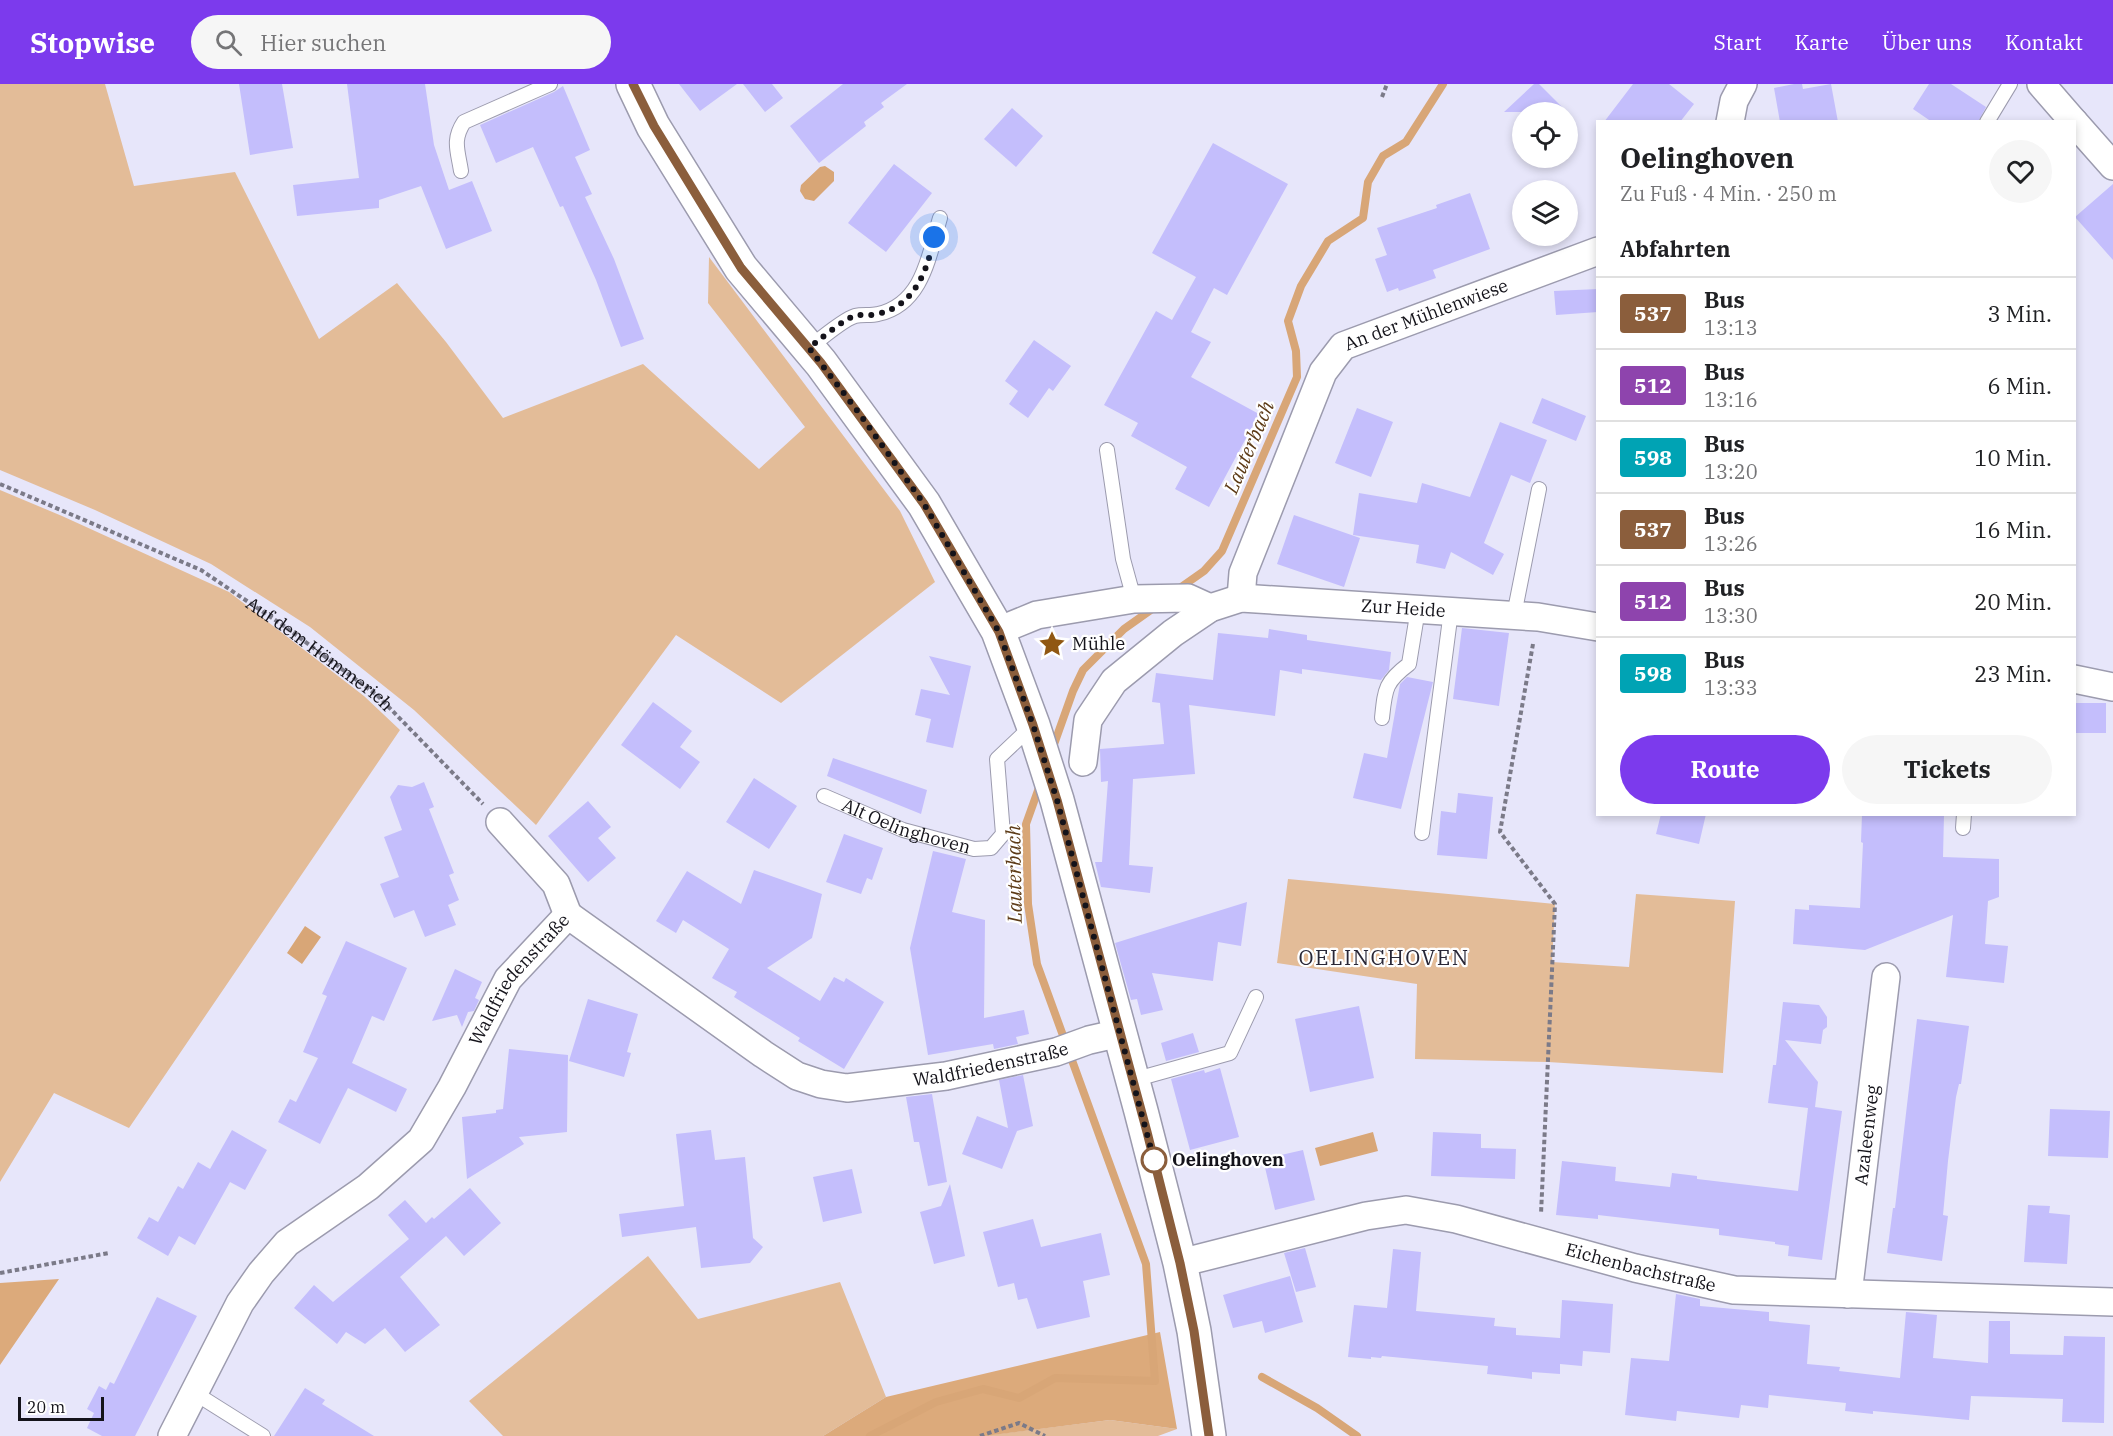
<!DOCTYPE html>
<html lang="de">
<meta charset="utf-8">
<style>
:root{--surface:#fff;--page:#f6f6f6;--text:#202124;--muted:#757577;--line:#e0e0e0;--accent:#7c3aed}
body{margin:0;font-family:"IBM Plex Serif",serif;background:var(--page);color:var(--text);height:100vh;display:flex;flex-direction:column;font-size:22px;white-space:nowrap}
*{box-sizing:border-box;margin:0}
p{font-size:20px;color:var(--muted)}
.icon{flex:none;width:33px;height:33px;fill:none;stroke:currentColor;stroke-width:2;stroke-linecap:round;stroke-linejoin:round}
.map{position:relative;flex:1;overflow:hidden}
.details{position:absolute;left:1596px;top:36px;width:480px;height:696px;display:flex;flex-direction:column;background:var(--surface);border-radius:0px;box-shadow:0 3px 9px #0003}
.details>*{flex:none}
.badge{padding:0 12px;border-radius:4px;font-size:21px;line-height:39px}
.controls{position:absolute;left:1512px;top:18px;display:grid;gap:12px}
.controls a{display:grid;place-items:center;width:66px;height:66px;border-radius:50%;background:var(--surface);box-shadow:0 3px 9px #0003;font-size:30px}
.scale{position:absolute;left:18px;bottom:15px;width:86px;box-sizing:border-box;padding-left:6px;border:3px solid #14131a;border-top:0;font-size:16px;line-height:21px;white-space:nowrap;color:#14131a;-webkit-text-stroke:4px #fff;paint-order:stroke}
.you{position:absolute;width:30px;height:30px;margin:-15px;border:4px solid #fff;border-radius:50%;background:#1a73e8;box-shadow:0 0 0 9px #1a73e833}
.map>.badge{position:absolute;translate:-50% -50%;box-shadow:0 0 0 3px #fff}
h2{padding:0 24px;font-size:22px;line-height:54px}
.round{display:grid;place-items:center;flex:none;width:63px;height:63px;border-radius:32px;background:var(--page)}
.overview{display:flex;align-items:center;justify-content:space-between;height:102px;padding:0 24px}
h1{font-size:28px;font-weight:800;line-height:45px}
.cta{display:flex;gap:12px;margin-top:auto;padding:12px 24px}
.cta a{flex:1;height:69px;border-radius:36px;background:var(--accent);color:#fff;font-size:24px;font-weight:800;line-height:69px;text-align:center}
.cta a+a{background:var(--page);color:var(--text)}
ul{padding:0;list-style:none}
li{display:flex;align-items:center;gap:18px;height:72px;padding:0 24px;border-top:2px solid var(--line)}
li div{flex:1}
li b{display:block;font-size:22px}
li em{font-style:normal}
li .badge{min-width:66px;font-weight:700;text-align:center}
header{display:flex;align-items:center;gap:36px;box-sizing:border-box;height:84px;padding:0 30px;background:var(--accent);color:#fff}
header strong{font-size:28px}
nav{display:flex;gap:33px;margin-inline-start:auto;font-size:21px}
.search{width:420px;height:54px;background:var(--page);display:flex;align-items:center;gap:15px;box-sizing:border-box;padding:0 21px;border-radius:33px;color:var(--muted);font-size:22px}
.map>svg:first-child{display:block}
</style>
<header>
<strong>Stopwise</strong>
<div class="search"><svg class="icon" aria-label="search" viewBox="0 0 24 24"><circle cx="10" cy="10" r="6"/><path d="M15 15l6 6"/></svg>Hier suchen</div>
<nav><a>Start</a><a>Karte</a><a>Über uns</a><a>Kontakt</a></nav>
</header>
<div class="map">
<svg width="2113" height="1352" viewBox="0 0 2113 1352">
<rect width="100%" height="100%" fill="#e7e6fa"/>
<path fill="#e3bc98" d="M0,0H105L134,102L235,88L319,255L397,199L446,258L503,334L643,280L759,385L805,343L708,219L709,173L900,427L935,498L781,619L676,551L536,741L414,626L310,543L211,480L95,426L0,386Z
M0,406L62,432L229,508L364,612L400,646L129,1044L54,1009L0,1098Z
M1288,795L1555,820L1552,878L1629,883L1636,810L1735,817L1723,989L1548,978L1415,975L1417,900L1277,879Z
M648,1172L698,1235L840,1198L886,1313L823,1352H503L469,1317Z
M1110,1336L1177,1345L1158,1352H982Z"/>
<path fill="#dcaa7b" d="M59,1195L0,1281V1199Z
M1160,1248L1177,1345L1110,1336L985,1352H823L886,1313Z"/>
<path fill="#d8a677" d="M825,82L834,88V97L814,117L805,115L800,107L801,101L820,83Z
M305,842L321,853L302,880L287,869Z
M1373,1048L1378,1067L1320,1082L1315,1064Z"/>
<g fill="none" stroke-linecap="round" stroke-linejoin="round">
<path stroke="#d8a677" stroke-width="8" d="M1177,506L1204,487L1222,467L1297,293L1296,267L1288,237L1301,202L1328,157L1363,134L1368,98L1383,72L1406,58L1443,0
M1052,666L1073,607L1083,586L1124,545L1155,523
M1262,1293L1317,1324L1357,1352
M870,1352L936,1318L983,1305L1019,1314L1055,1294L1155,1297L1146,1180L1037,880L1028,820L1026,740L1041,698"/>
</g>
<path fill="#c4befc" d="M239,0H282L293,64L250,71Z
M347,0H425L434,61L449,106L472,97L492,147L446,165L421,102L379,116V124L297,132L293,101L359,94Z
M679,0H737L700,27Z
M743,0H772L783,14L765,28Z
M843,0H907L881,19L884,23L864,38L866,42L819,79L790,42Z
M1534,0H1539L1567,28H1504Z
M1633,0H1669L1694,20L1680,38H1604Z
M1794,0H1802L1803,5L1831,0L1838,38H1780L1774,4Z
M1929,0H1951L1986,23L1978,38H1932L1913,25Z
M563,2L590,66L575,73L592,110L585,113L614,175L644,255L621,263L596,196L563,122L560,123L533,63L496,79L480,41L554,8Z
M1012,24L1043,52L1016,83L984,55Z
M1213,59L1288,100L1227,211L1214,204L1191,248L1211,258L1191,293L1259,330L1209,423L1175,405L1187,383L1131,352L1138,339L1104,321L1156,227L1172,236L1196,193L1152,169Z
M894,80L932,109L886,168L848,139Z
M2113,100V176L2075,133Z
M1470,109L1490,165L1433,186L1436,194L1399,207L1398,204L1387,208L1375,175L1387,171L1377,144L1437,124L1436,121Z
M1598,205V228L1556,231L1554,207Z
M1034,256L1071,282L1053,307L1049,304L1028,334L1009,320L1018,307L1005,297Z
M1542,314L1586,332L1576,357L1532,339Z
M1357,324L1393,338L1371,393L1335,379Z
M1500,338L1547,356L1530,399L1511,391L1484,459L1504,470L1493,491L1451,468L1445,485L1416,479L1419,461L1353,451L1359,409L1417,419L1422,399L1470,413Z
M1294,431L1360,454L1344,503L1277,480Z
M1462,544L1509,549L1499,622L1453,615Z
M1269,545L1307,551V556L1391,568L1389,586L1381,596L1302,585V590L1280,586L1275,632L1189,621L1195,690L1133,695L1129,781L1153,783L1150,809L1101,803L1095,778H1102L1108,697L1101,698L1100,665L1164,660L1160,619L1152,618L1156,589L1213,596L1218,549L1268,554Z
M929,572L971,582L953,664L926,658L931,635L915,631L921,605L950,611Z
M1407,593L1433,598L1401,725L1353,714L1364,669L1387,674L1400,600Z
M653,618L692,647L680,663L700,678L680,705L621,661Z
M2074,619H2106V649H2074Z
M833,674L927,706L921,730L827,692Z
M754,694L797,722L769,765L726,738Z
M424,698L434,723L429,725L454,789L449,791L459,816L448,821L456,841L425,853L414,826L394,834L380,800L399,793L384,753L402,746L390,713L398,701L412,703Z
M1458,709L1493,713L1487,775L1437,771L1441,727L1456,729Z
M588,717L611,743L598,754L616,774L588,798L548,752Z
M1661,730H1706L1699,760L1656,750Z
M1862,730L1944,731L1943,773L1999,775V813L1988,817L1985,860L2008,862L2004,899L1946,893L1953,831L1865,866L1793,860L1795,825L1809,826V821L1860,824L1863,759L1861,758Z
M844,750L883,764L872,796L867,794L861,810L826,798Z
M933,767L966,775L952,828L985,836L984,934L1024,926L1029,950L1016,953L1018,960L994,965L993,960L928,971L910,864Z
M754,786L822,810L812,854L767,884L820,917L834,893L844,898L846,894L884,918L844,985L798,957L800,954L734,913L737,908L712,894L729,865L683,836L676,849L656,837L687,787L741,820Z
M1247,818L1241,862L1218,858L1213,897L1152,889L1163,926L1141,931L1137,915L1131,916L1115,859Z
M346,857L407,884L384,937L372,932L352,979L407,1005L396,1028L348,1004L320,1060L278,1038L290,1015L296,1018L318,974L303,968L327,912L322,910Z
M455,885L482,898L475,914L479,916L474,927L468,928L462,943L457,931L432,937Z
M588,915L638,930L627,968L631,969L624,993L569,977Z
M1783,918L1819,921L1827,933V943L1823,946L1821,960L1785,956L1818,998L1815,1023L1842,1027L1822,1176L1788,1172L1789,1162L1775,1160V1158L1719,1151V1145L1598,1131V1135L1556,1131L1562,1077L1616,1083L1615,1097L1670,1103L1672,1089L1697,1092V1095L1798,1107L1808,1024L1768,1019L1773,981H1776Z
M1359,922L1374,994L1310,1008L1295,935Z
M1917,935L1969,942L1961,1000H1959L1956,1013L1948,1077L1943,1131L1948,1132L1942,1177L1887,1169L1893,1124H1895Z
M1193,949L1199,968L1166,977L1161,959Z
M509,965L568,971L567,1048L519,1053L524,1060L467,1095L462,1033L496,1029V1026L503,1025Z
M1220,984L1239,1053L1190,1066L1171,995L1204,986L1205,989Z
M1023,991L1033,1042L1017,1047L1002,1085L962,1070L977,1032L1008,1044L999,996Z
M932,1010L947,1098L928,1102L919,1058H914L906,1013Z
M2050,1025L2110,1027L2108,1074L2048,1072Z
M232,1046L267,1066L245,1106L230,1098L195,1161L179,1152L168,1172L137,1154L149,1133L158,1138L178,1102L183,1105L198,1078L210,1085Z
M711,1046L715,1076L745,1073L753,1154L763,1163L750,1179L701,1184L696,1143L622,1153L619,1130L684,1122L676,1050Z
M1433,1048L1481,1050V1064L1516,1065L1515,1095L1431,1092Z
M1303,1066L1315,1116L1275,1126L1263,1075Z
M852,1085L862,1129L823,1138L813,1093Z
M950,1100L965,1172L934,1180L920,1128L941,1122Z
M470,1104L501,1139L464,1172L446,1152L400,1193L440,1241L405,1268L385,1244L365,1260L346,1248L337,1260L294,1224L314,1201L333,1218L409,1155L388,1131L405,1116L426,1139L432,1133L434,1135Z
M2028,1121L2050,1122L2049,1129L2070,1131L2067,1180L2024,1178Z
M1033,1135L1041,1163L1101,1149L1110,1191L1083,1197L1090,1233L1037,1245L1027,1214L1018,1216L1014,1199L998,1203L983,1148Z
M1305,1164L1316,1203L1296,1208L1284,1169Z
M1393,1165L1421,1168L1416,1227L1495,1234L1494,1242L1516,1244V1251L1560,1254L1562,1216L1613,1220L1610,1269L1583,1267L1582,1282L1560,1280V1290L1532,1288V1295L1487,1290L1488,1282L1382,1272L1381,1274L1371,1273V1275L1348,1273L1354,1221L1387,1224Z
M1290,1192L1303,1238L1265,1249L1262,1237L1233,1244L1223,1211Z
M1676,1210L1700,1215V1222L1769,1228V1237L1810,1241L1807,1280L1840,1283L1839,1287L1900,1294L1906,1228L1937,1231L1933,1274L1988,1279L1989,1237H2010V1270L2063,1271L2064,1252L2105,1253L2104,1339L2062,1338L2063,1315L1971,1312L1969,1336L1873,1327V1330L1845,1327L1846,1319L1769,1311L1768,1324L1741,1321L1739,1334L1677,1327L1676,1337L1625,1331L1631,1274L1669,1277Z
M157,1213L197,1232L135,1352H102L87,1344L94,1329L87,1325L99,1302L106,1306L110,1298L114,1300Z
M305,1304L325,1316L322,1320L374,1352H274Z"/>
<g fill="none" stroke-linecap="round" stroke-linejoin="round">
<defs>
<g id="service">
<path d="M1987,38L2010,0"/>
<path d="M461,87C458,67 452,56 464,38L550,0"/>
<path d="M809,264C819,256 844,235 855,232C862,230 871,232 878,230C923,220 929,171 940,134"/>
<path d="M1107,366L1123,475L1134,515"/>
<path d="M1514,531L1539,405"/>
<path d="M1382,634C1385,605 1385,598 1409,580L1418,525"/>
<path id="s2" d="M824,712L903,746L974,765L991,764L1003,750L997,675L1032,642"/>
<path d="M1963,744L1964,730"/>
<path d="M1422,749L1451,527"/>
<path d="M1133,996L1230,969L1256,913"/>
<path d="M193,1308L263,1352"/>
</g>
<g id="minor">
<path d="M2041,0L2074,38"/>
<path d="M1730,38L1734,17L1743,0"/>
<path d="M2074,38L2113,82"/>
<path id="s3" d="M1241,514L1243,489L1323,288L1343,262L1598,167"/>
<path d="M998,547L1037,531L1134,515L1188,514L1210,524"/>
<path d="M2074,595L2113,603"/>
<path id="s4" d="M1083,678L1088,636L1114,597L1173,549L1210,524L1241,514L1538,533L1598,543"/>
<path d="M500,738L556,800L568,831"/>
<path id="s5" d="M1180,1179L1366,1132L1406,1126L1456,1135L1635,1184L1734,1206L2113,1218"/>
<path id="s6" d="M1848,1210L1886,893"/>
<path id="s7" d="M172,1352L240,1219L261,1189L287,1159L368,1103L421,1056L452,1003L508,895L568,831L763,970L797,992L821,1000L847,1004L946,992L1056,968L1089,956L1120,949"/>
</g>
<path id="secondary" d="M633,0L653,42L741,184L821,279L924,420L998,547L1033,641L1057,716L1141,1027L1180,1179L1194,1247L1209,1352"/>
</defs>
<use href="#service" stroke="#9c9bae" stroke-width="16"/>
<use href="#minor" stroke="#9c9bae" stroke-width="30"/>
<use href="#secondary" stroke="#9c9bae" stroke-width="36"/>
<g stroke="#7b7a88" stroke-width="4" stroke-dasharray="4.5 3" stroke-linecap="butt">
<path d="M1382,13L1387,0"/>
<path id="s1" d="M0,400L201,486L284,542L378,612L483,720"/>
<path d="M1533,560L1500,748L1555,820L1541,1130"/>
<path d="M0,1189L109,1169"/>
<path d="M980,1352L1019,1339L1045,1352"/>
</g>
<use href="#service" stroke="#fff" stroke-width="14"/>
<use href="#minor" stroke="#fff" stroke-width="27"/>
<use href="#secondary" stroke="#fff" stroke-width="33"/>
</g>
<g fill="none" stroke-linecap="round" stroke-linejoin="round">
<defs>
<path id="line" d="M633,0L654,42L741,184L821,279L924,420L999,548L1033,641L1057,716L1147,1048L1180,1179L1194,1247L1209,1352"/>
</defs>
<use href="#line" stroke="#fff" stroke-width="14"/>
<use href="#line" stroke="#8b5e3c" stroke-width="9"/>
<path stroke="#14131a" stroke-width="6" stroke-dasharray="0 10.8" d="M934,153C928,186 914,223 877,230C870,232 862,230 854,232C843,236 819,256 809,264L859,329L924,420L999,548L1033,641L1057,716L1154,1076"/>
</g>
<defs>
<symbol id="sight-bare" viewBox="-9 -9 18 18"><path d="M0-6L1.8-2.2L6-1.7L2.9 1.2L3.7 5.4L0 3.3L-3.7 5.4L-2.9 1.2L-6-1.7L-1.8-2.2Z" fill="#905712" stroke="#fff" stroke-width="2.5" paint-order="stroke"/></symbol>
</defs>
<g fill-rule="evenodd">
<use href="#sight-bare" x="1033" y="541" width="38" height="38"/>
</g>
<circle fill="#fff" stroke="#8b5e3c" stroke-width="3" cx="1154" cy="1076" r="12"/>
<g text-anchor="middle" stroke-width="4.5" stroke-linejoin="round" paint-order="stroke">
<g font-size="18" fill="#14131a" stroke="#fff">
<text dy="6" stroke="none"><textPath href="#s3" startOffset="363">An der Mühlenwiese</textPath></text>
<text dy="6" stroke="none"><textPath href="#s4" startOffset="405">Zur Heide</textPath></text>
<text dy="6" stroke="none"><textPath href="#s1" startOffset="364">Auf dem Hömmerich</textPath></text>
<text dy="6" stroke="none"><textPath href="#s2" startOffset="88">Alt Oelinghoven</textPath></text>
<text dy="6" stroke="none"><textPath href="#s7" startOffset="584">Waldfriedenstraße</textPath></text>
<text dy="6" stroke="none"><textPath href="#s7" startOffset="1143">Waldfriedenstraße</textPath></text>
<text dy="6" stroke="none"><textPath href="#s6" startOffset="160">Azaleenweg</textPath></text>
<text dy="6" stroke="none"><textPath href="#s5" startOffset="474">Eichenbachstraße</textPath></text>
</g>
<g font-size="18" fill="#14131a" stroke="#fff" text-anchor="start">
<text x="1072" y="566">Mühle</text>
</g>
<g font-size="18" font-weight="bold" fill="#14131a" stroke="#fff" text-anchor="start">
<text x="1172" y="1082">Oelinghoven</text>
</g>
<g font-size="20" font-style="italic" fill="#5c3a16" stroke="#fff">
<text transform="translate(1249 363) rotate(-67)" y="7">Lauterbach</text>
<text transform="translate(1014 790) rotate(-91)" y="7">Lauterbach</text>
</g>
<g font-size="21" letter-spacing="1.5" fill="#292736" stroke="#fff">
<text x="1384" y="881">OELINGHOVEN</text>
</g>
</g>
</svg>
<div class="controls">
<a><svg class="icon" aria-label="locate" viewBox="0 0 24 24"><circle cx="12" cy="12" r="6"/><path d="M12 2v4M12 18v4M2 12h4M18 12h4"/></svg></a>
<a><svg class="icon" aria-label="layers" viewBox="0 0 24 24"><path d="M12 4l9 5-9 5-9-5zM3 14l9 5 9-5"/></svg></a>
</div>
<div class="scale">20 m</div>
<div class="you" style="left:934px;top:153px"></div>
<section class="details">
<div class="overview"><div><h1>Oelinghoven</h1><p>Zu Fuß · 4 Min. · 250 m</p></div><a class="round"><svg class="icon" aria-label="heart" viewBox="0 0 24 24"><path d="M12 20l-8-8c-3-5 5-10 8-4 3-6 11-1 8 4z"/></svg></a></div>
<h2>Abfahrten</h2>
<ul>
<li><span class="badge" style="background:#8b5e3c;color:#fff">537</span><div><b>Bus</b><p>13:13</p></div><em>3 Min.</em></li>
<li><span class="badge" style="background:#8e44ad;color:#fff">512</span><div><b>Bus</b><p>13:16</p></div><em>6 Min.</em></li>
<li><span class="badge" style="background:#00a3b4;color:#fff">598</span><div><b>Bus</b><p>13:20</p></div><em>10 Min.</em></li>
<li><span class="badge" style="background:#8b5e3c;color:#fff">537</span><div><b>Bus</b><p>13:26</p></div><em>16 Min.</em></li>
<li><span class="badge" style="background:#8e44ad;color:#fff">512</span><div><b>Bus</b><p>13:30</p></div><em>20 Min.</em></li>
<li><span class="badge" style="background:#00a3b4;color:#fff">598</span><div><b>Bus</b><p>13:33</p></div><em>23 Min.</em></li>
</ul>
<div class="cta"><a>Route</a><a>Tickets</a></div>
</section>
</div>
